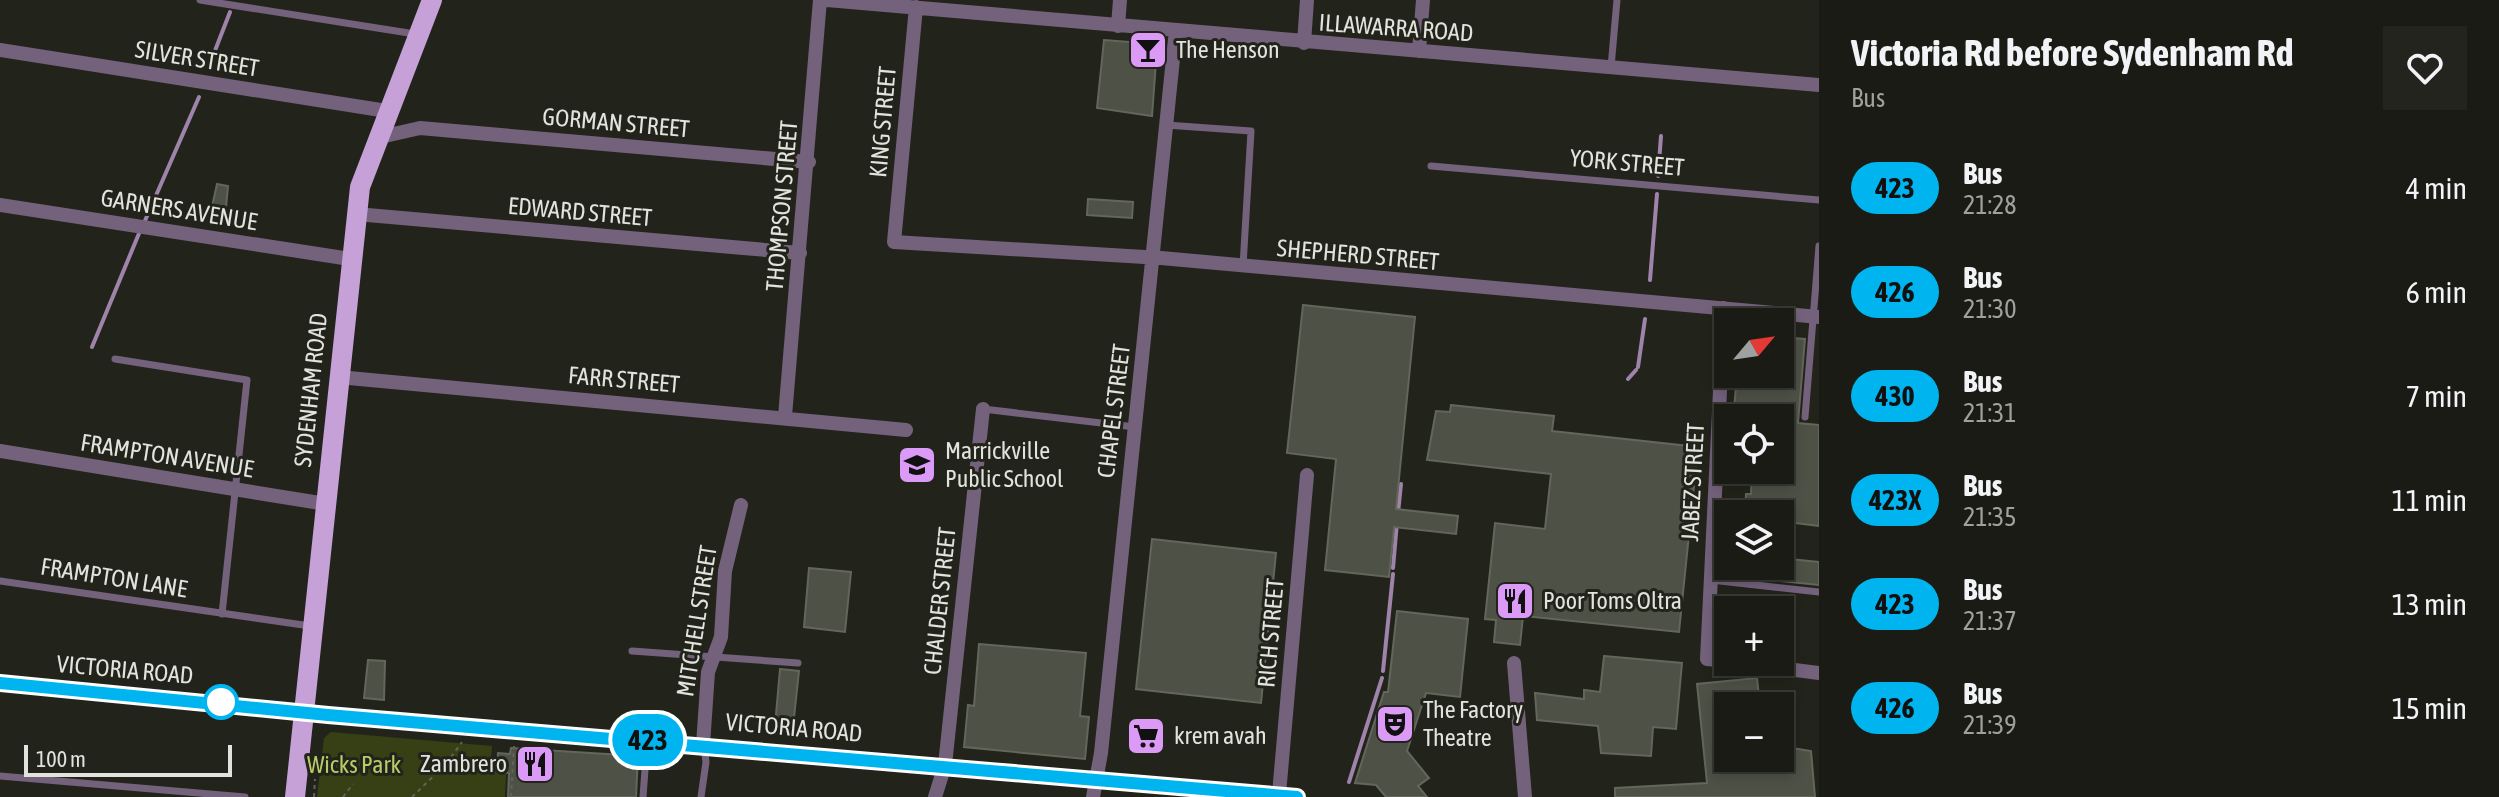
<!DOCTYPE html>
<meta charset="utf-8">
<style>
:root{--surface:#1a1b14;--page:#23241d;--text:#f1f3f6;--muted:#9fa1a0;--line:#383934}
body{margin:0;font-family:"Asap Condensed",sans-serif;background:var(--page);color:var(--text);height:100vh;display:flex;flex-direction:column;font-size:30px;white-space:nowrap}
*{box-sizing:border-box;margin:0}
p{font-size:26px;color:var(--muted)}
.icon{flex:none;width:44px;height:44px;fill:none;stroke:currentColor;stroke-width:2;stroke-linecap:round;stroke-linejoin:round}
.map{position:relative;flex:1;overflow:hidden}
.sheet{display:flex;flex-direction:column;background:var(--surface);width:680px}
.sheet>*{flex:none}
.badge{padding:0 16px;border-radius:26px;font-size:28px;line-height:52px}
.needle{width:52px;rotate:61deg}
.controls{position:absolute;left:1714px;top:308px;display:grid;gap:16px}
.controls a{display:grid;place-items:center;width:80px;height:80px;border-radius:0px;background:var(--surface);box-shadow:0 4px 12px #0003,0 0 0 2px var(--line);font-size:40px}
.scale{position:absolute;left:24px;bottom:20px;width:208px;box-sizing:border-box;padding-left:8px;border:4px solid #e1e3dc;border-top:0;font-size:22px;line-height:28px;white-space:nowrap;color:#e1e3dc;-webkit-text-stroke:6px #22241b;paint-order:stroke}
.map>.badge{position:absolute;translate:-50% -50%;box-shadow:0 0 0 4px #fff}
.round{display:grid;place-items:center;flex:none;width:84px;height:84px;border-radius:0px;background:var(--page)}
.head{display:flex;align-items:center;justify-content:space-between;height:136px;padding:0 32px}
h1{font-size:38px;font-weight:700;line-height:60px}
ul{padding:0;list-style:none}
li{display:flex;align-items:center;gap:24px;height:104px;padding:0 32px}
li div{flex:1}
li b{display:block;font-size:30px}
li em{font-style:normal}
li .badge{min-width:88px;font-weight:700;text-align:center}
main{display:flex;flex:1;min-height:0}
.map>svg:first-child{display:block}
</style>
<main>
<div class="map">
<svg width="1819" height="797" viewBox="0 0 1819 797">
<rect width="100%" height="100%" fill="#22241b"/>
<path fill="#374014" d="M331,732L492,746L490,771L506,774L505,797H317L324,738Z"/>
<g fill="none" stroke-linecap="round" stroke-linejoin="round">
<path stroke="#9f83aa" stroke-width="4" d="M209,66L230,12
M1658,176L1661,136
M144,223L199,97
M1650,280L1657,194
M92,347L140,231
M1638,367L1645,319
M1628,379L1636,370
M1398,513L1401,484
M1393,568L1397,522
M1383,671L1393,574
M1349,782L1382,678"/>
</g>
<path fill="#4e5146" stroke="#63665a" stroke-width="2" d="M1104,40L1154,44L1157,48L1152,116L1097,108Z
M217,184L228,186L225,218L210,216Z
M1088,199L1133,202L1132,218L1087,215Z
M1303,305L1415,317L1396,509L1458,516L1456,534L1394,527L1389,577L1325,570L1336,459L1287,453Z
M1780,337L1805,339L1798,423L1819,425V526L1780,521V514H1745L1746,494H1751L1752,470H1780V418H1755V412L1734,410L1737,374H1780Z
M1451,405L1554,416L1552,431L1698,447L1679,632L1523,616L1520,645L1494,642L1496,620L1485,619L1495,523L1545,529L1551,474L1427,460L1436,411L1450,412Z
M1152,539L1276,553L1261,703L1136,689Z
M1780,558L1819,562V585L1741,577V566H1780Z
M809,568L851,572L845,632L804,627Z
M1397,611L1468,619L1460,697L1426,693L1407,751L1429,778L1418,786L1427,797H1386L1376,785L1355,783L1384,692H1388Z
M979,644L1086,653L1080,716L1089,717L1085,759L964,747L968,705L974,706Z
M1604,656L1682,663L1676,729L1653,727L1651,756L1601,753L1598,726L1537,720L1535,693L1584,699V690L1600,692Z
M368,660L385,661L384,700L364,698Z
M780,669L799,671L793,727L775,726Z
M1757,678L1760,706H1728V758H1780V746L1811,751L1815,797H1615V788L1707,783L1697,684Z
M511,748L638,756L636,797H508L509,773L496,772L498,753L510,754Z"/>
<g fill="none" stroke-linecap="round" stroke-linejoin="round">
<path stroke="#61635b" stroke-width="2" stroke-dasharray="4 4" stroke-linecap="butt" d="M314,797L315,779
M343,797L353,784
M412,797L446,764L462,742
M511,797L514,746"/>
<path stroke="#74627c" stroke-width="7" d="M200,0L415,34
M1611,67L1617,0
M1166,125L1251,131L1243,266
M1431,166L1819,200
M115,359L247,380L222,614
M983,409L1135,427
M1805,417L1819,246
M1711,580L1819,592
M0,581L310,626
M632,651L798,663
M0,776L245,797
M643,797L647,742
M701,797L706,762L704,747"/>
<path stroke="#74627c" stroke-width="14" d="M827,0L1819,85
M916,7L894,242L1161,258L1819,317
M1118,26L1120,0
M1304,43L1307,0
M0,50L387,111
M1419,51L1423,0
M376,138L420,128L809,162
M0,205L350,259
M356,214L800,253
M1724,308L1707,659L1728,661
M338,377L906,430
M785,416L820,0
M0,451L326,504
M1732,662L1819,673
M1514,663L1525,797
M703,745L708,672L721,637L725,571L741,505
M1279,794L1307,475
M935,797L945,765L983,409
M1093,797L1101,753L1176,30"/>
<path stroke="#a286af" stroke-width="16" d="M0,683L328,715L1297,797"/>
<path stroke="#c6a1d7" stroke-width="20" d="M295,797L360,187L432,0"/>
</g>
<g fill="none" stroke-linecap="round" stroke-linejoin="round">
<defs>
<path id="line" d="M0,683L328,715L1297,797"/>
</defs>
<use href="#line" stroke="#fff" stroke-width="18"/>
<use href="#line" stroke="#00b5ef" stroke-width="12"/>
</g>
<defs>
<symbol id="bar-square" viewBox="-11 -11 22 22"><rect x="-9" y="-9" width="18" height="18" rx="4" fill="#da9af6" stroke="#22241b"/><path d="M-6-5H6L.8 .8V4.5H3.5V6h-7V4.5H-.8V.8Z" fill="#111"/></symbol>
<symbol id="school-square" viewBox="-11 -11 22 22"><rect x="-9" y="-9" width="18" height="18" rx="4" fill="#da9af6" stroke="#22241b"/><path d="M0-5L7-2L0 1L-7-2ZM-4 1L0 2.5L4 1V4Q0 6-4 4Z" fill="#111"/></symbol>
<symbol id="restaurant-square" viewBox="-11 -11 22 22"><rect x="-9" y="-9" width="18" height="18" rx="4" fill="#da9af6" stroke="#22241b"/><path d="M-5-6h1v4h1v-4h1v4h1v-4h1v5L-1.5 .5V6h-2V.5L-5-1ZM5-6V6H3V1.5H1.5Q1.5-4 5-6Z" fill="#111"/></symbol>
<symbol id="theatre-square" viewBox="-11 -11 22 22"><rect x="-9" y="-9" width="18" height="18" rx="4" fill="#da9af6" stroke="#22241b"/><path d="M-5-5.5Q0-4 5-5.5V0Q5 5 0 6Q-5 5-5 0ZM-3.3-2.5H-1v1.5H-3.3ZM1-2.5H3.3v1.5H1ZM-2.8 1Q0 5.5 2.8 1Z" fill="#111"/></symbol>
<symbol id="supermarket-square" viewBox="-11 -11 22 22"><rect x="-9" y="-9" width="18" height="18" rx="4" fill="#da9af6" stroke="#22241b"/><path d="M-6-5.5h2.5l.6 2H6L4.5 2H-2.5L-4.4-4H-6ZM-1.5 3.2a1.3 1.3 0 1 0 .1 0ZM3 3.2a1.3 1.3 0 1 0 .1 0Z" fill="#111"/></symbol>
</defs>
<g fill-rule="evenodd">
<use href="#bar-square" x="1126" y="28" width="44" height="44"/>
<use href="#school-square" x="895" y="443" width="44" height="44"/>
<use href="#restaurant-square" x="1493" y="579" width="44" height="44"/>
<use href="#theatre-square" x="1373" y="702" width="44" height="44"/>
<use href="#supermarket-square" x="1124" y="714" width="44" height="44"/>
<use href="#restaurant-square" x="513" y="742" width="44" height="44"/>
</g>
<circle fill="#fff" stroke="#00b5ef" stroke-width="4" cx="221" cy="702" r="16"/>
<g text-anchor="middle" stroke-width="6" stroke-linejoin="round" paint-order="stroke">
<g font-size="24" fill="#e1e3dc" stroke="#22241b">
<text transform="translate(1396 28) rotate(4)" y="8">ILLAWARRA ROAD</text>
<text transform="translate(197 59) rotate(9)" y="8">SILVER STREET</text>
<text transform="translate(883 122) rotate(-85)" y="8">KING STREET</text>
<text transform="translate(616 123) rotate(5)" y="8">GORMAN STREET</text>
<text transform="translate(1627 163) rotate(5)" y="8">YORK STREET</text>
<text transform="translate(782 206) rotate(-85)" y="8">THOMPSON STREET</text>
<text transform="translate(179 210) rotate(9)" y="8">GARNERS AVENUE</text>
<text transform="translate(580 212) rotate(5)" y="8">EDWARD STREET</text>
<text transform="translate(1358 255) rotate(5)" y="8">SHEPHERD STREET</text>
<text transform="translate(624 380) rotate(5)" y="8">FARR STREET</text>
<text transform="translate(311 390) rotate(-84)" y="8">SYDENHAM ROAD</text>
<text transform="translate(1114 411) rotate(-83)" y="8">CHAPEL STREET</text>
<text transform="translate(167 456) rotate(9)" y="8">FRAMPTON AVENUE</text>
<text transform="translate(1693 482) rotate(-87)" y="8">JABEZ STREET</text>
<text transform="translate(114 578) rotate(9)" y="8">FRAMPTON LANE</text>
<text transform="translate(940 601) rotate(-84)" y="8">CHALDER STREET</text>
<text transform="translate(697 621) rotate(-81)" y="8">MITCHELL STREET</text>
<text transform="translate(1271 633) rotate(-85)" y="8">RICH STREET</text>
<text transform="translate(125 670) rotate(5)" y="8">VICTORIA ROAD</text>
<text transform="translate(794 728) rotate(5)" y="8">VICTORIA ROAD</text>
</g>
<g font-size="24" fill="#e1e3dc" stroke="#22241b" text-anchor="start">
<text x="1176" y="58">The Henson</text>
<text x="945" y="459">Marrickville<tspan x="945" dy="28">Public School</tspan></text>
<text x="1543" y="609">Poor Toms Oltra</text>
<text x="1423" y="718">The Factory<tspan x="1423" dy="28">Theatre</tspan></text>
<text x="1174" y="744">krem avah</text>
<text x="507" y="772" text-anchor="end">Zambrero</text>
</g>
<g font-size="24" fill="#b7cc67" stroke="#22241b">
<text x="354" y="773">Wicks Park</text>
</g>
</g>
</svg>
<div class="controls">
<a><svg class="needle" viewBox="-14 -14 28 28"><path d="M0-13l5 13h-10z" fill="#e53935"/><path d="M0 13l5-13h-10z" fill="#9fa1a0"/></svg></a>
<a><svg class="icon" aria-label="locate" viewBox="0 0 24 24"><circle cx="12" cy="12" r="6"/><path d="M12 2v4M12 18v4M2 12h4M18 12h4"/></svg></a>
<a><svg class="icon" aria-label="layers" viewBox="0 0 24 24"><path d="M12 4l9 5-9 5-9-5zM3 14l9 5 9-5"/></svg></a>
<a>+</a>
<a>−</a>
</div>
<div class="scale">100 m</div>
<b class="badge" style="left:648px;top:740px;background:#00b5ef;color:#111">423</b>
</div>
<section class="sheet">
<div class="head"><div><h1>Victoria Rd before Sydenham Rd</h1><p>Bus</p></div><a class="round"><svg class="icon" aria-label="heart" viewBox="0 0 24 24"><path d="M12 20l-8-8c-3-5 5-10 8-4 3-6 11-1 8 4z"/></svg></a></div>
<ul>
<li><span class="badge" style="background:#00b5ef;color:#111">423</span><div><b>Bus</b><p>21:28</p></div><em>4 min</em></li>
<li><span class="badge" style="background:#00b5ef;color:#111">426</span><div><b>Bus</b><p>21:30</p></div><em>6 min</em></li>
<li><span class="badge" style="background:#00b5ef;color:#111">430</span><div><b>Bus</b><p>21:31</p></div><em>7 min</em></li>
<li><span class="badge" style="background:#00b5ef;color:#111">423X</span><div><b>Bus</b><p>21:35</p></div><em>11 min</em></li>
<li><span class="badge" style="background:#00b5ef;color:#111">423</span><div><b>Bus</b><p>21:37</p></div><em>13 min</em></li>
<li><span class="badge" style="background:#00b5ef;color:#111">426</span><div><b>Bus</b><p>21:39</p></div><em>15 min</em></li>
</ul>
</section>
</main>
